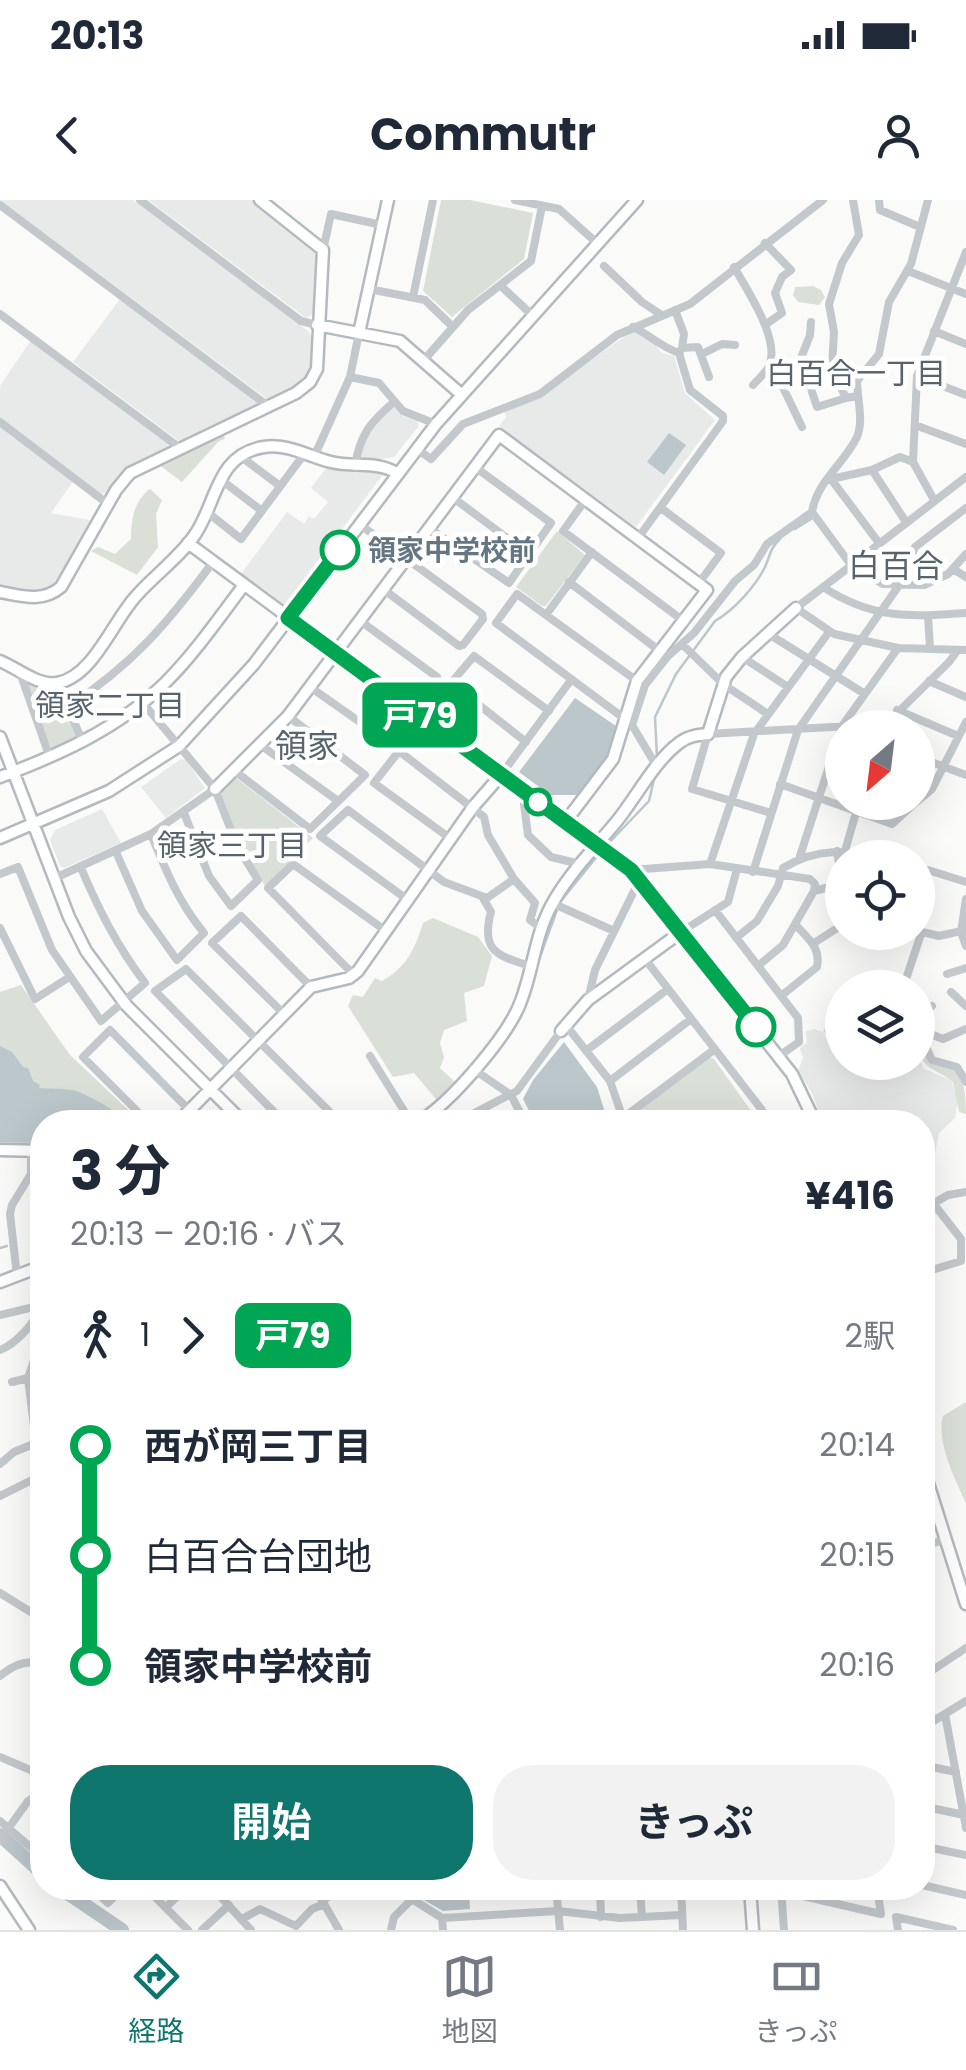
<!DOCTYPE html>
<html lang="ja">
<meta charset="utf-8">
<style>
:root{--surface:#fff;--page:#f2f2f3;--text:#1f2937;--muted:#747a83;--line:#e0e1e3;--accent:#0f766e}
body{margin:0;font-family:Poppins,"Noto Sans JP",sans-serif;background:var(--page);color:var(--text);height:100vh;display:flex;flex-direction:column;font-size:38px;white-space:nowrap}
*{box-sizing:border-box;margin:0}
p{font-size:32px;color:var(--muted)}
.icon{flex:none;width:55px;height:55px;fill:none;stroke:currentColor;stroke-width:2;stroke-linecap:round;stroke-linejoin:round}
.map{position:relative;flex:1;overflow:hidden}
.panel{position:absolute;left:30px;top:910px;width:905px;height:790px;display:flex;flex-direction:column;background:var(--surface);border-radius:40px;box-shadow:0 10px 40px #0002}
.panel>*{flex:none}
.badge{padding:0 20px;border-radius:15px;font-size:35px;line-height:65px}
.needle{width:65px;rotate:208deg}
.buttons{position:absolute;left:825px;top:510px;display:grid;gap:20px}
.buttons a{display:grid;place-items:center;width:110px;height:110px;border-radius:50%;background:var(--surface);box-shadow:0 10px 40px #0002;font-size:50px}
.map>.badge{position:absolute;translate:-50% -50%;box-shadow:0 0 0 5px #fff}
.legs{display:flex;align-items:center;gap:15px;height:110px;padding:0 40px;font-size:32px}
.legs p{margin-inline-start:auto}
.overview{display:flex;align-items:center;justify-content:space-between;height:170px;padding:0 40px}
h1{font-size:55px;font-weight:700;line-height:75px}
.primary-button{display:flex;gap:20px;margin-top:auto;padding:20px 40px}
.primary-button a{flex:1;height:115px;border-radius:40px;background:var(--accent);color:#fff;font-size:40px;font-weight:700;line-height:115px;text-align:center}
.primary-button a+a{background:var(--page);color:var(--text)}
ul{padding:0 40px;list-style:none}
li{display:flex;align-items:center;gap:35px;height:110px;font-size:38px}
li i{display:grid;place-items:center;width:15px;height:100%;margin:0 12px;background:currentColor}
li i::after{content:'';width:25px;height:25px;margin:-12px;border:8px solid;border-radius:50%;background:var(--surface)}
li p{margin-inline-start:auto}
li:first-child i{background:linear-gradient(#0000 50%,currentColor 0)}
li:last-child i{background:linear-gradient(currentColor 50%,#0000 0)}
.status{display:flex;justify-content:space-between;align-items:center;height:70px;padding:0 50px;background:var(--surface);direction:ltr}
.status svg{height:28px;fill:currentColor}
header{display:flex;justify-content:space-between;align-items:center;height:130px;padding:0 40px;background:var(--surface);font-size:45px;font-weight:700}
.tab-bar{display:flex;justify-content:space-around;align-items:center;height:140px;border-top:2px solid var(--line);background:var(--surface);font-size:28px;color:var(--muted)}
.tab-bar a{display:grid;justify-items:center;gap:5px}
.tab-bar .active{color:var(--accent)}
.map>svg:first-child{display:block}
</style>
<div class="status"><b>20:13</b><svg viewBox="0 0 49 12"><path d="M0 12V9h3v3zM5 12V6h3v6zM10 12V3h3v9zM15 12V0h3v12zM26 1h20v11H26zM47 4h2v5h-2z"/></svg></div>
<header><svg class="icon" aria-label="back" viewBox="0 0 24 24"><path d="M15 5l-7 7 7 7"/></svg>Commutr<svg class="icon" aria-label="person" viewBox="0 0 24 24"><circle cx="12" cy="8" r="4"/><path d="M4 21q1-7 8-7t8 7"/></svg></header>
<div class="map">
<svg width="966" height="1730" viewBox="0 0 966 1730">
<rect width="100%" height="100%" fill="#fafaf8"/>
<path fill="#e8e9e9" d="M0,0H133L308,131L313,138V170L306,183L275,200L267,199Z
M148,0H252L316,47L319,55L314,114L306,118Z
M120,99L258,201L257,208L186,242L179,241L73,162Z
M633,131L651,140L662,153L674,156L685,193L715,220L636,327L499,226L506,217L504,211L533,200Z
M31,140L170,243L169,251L132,267L117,279L110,292L101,294L0,217V186Z
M394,207L403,216L417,221L419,226L394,257L359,263L360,247L373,224Z
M0,225L74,280L51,313L95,321L51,390L31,395L0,388Z
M327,267L358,273L379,271L382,276L283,407L238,378L287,312L304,324L309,316L314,319L328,302L311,288Z
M181,559L186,560L205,588L166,618L141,587Z
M102,609L121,643L64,668L60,666L50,640L55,630Z
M814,829L823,832L832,851L842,858V862H918V856L924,869L951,880L958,900L955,918L939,933L935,954L930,960H923L922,922H823L811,891L798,871L803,858L800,848L807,843L806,831Z"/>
<path fill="#dadfd7" d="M441,0H470L533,13L524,59L452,117L423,91Z
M813,86L821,90L825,97L819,105L798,102L793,95L795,87Z
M222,232L225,239L219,241L182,282L158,264Z
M150,289L162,300L156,314L158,347L137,375L91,351L98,347L115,354L131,339C131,320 134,301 150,289Z
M557,331L585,355L546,406H542L516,387Z
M29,480L44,488L60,489L78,540L52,551L26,482Z
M235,577L313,638L265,686L242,649L221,593V588Z
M433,718L478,737L492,756L484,786L464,793L467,821L444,830L440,843L444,857L440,868L455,882L440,899H436L414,873L393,877L348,806L353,795L363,797L375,778L382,781C406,768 415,749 423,723Z
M21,785L70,855L141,922H42V946L0,945V792Z
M836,823L842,825V855L831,844L823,830Z
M918,842L924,845C941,880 966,848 966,914L959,912L953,882C936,868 918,869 918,842Z
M709,857L714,859L754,915L729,922H620L619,918L627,920Z
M966,1202V1303C955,1280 936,1241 943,1216Z"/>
<path fill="#bbc7cb" d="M669,233L686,245L664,275L647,262Z
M575,498L616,526L607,556L577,595H550L519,572Z
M564,842L597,887L608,922H535L523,899L533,880Z
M0,846L12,852L23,867L28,868L33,881L40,885L39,888C50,889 62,888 72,890C85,892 120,914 130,922H42V943L0,942Z
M417,1688H469L470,1709L443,1711L417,1696Z"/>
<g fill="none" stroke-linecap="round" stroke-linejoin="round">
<path stroke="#bbc7cb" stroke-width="2.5" d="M795,329L811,319
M657,557L655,517L676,474L715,421C734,410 755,387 765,367C770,356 770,348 780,339
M604,648L649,601L655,575
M560,702L599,654
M541,754L557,710
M0,1048L7,1046
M327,1701L346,1688"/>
<path stroke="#bbc7cb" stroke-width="14" d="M0,1635L42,1673
M60,1688L122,1730"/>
<defs>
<path id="secondary" d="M317,125L400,141L462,195
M359,133L388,0
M188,343L631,670L792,874L815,922
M0,392C22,396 42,403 61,387L116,290L130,273L296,193L310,182L317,169L323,50L260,0
M0,461C17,468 38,486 57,483C94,477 114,418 138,394C155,375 183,354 196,333C217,301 217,254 264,247C287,243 310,257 331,262C354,268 378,260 398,274
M0,537L69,717L86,751L126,805L243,922
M0,577C61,554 119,528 166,482C195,453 219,418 244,385
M215,589L288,516L499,235L707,390L637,481L613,559L566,621
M0,638L109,591L179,546L254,464L436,224L637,0
M561,831L588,800L681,732
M178,922L311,787L349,778L358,771L473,607L501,575
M418,922C449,905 509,835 521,801C533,770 535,736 551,706C568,674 594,649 617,621C637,596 654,562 679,543C688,536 697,535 708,534L726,477L742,457L796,408
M0,950L42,951
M0,1082L42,1066
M922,1264L966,1404
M0,1686L29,1730
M750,1688L753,1730"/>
</defs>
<use href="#secondary" stroke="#b3babf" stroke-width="15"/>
<path stroke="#c3c8cc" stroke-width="8" d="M140,0L301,121L317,125
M515,0L559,9L598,44
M853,0L859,35L842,63L829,104L834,132L832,168L846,198L857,196
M879,0L880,10L920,27
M0,5L268,206
M323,50L331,14L382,25
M604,66L642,102L660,114
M734,67C747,90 781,140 769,166C766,173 758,179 753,185
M908,71L966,94
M500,85L533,116
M369,89L425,100L453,127
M413,97L433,0
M675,110L684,134L682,148
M0,114L180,248
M811,122L810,135L801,158L817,207L846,198
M765,125L782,113L775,93L782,77L791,70L765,43
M633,127C650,135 661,147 679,153L690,190L723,216V221L638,338
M934,131L966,144
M679,153L682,148L698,147L709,177
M702,154L722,144L735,145
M424,160L468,110L531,61L542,6
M769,167L778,177L802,227
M917,176L966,195
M350,177L379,183L403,211L436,224
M0,222L108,304
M915,225L966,244
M417,249L431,259L463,224L540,194L617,135L690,104L823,0
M240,256L280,286
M314,257L350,177L359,133
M355,267C359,236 371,221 394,202
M872,270L906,322
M966,277L796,408L834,434L898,448L966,450
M220,279L262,311
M831,279L872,270L900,257L913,262
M831,279L879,343
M452,297L530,355
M586,299L563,331L685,422
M934,300L913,262L917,176L966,52
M661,308L721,353L699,383
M207,312L241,339L305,253
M812,312L851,365L883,384L924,385L948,374L966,354
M359,324L482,414L483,419L463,445L459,446L383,389
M429,328L509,383L551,323L475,267
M953,369L966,377
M569,382L661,452
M823,387C872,419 909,417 966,413
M546,415L592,352
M928,416L930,448
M767,433L865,494
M683,445L723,484L768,514
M742,457L788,487
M19,470L50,558
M929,481L966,497
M310,487L387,541H391L437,477L359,420
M143,503L215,589L238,648L258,680L231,706L209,676L184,613
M897,510L958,536
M625,519L496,423L517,394L637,481
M884,526L949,462L957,451
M526,542L451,483L474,456L549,511
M83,543L68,507C133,464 167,424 213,362
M262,546L338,601
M918,557L966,575
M657,567L632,525L645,485L668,456L694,433L735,381L754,365L767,344L812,312C817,281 844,264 857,237C864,220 857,198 857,181L879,154L889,102L911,64L928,0
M236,572L310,629L365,575L288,516
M501,575L571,480
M780,584L892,624L916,602
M529,596L524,604L528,635L551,657L580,664
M918,601L932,589L966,522
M771,613L692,589L708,534L884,524
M451,639L374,583L399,551L484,617L488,635L514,679L535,703L530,720L541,728
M837,651L842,684
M845,651L859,602
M116,652L142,711L177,760L204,733C179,703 166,671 151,634
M800,656L842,526L898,448
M710,664L754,534L829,432
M631,670L710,664L810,679L815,684L814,691L783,745L758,766
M928,670L966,682
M753,672L798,530L900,384L915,347L966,308
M0,674L18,667L52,750L101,821L145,783C117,746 99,710 81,668
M55,678L151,634L215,589
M814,691L842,684
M483,698L491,712C480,752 498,756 533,767
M966,699L961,732L966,746
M408,700L320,636L348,610L444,682L487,698L514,679
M552,703L614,731
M715,710L798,818L799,842L779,856
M0,728L35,799L68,778
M918,731L939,736L966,730
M681,732L728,702L737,669
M736,738L757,721L778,686L783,668C819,646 846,651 887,658
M814,743L842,725
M645,759L762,910L767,922
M947,774L966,768
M354,775L268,688L293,664L386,731
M903,788L921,734
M951,792L966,806
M781,796L817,767C821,747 808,739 796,725
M588,800L595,770L639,681
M284,814L212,743L241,716L311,787
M918,820L932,806
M565,824L610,881L621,913L627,915L715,849
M918,829L943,839L966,829
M918,840L925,845L932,860L957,867L966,882
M587,850L668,789
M370,856L411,922
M473,869L511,895L525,922
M610,881L691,819
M148,922L83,857L110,830L201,922
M284,922L155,791L186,769L340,922
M457,922L517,891L561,831
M740,922L765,915
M922,967L930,999L961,1039V1061L922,1073
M934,1003L948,995L966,992
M17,1076L10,1014L12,1005L31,974V951
M0,1115L42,1105
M0,1150C16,1144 36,1122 41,1106
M12,1182L28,1178
M36,1243L42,1258
M0,1264L14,1252L36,1243L28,1178L34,1160
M0,1296L42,1275
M922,1347L946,1339
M0,1393L42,1419
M922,1418L925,1427H922
M0,1476C12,1466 27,1458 42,1465
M922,1477L966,1448
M945,1514L966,1628
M922,1528L966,1501
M0,1557L42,1575
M922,1565L956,1572
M922,1606L964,1615
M0,1621L42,1657
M0,1640L28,1601L42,1592
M922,1646L966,1655
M922,1685L966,1695
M92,1688L108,1703L123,1688
M146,1688L188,1730
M203,1688L219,1695L251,1730
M315,1688L339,1730
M556,1688L560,1730
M600,1688L601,1717
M640,1688L642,1717
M681,1688L683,1730
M781,1688L784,1730
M781,1691L881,1714L877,1688
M166,1707L186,1688
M442,1718L558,1711L620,1718L682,1715
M242,1719L260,1709L296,1726L312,1709L324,1704
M202,1730L229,1705
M391,1730L394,1717L412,1699L442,1718L443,1730
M898,1730L896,1717L953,1730"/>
<use href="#secondary" stroke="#fff" stroke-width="10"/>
</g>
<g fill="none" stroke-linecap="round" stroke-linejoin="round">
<defs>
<path id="line-1" d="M340,350L288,418L631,670L756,827"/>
</defs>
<use href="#line-1" stroke="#fff" stroke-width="22"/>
<use href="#line-1" stroke="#00a651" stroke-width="15"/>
</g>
<g fill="#fff" stroke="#00a651" stroke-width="5">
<circle cx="340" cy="350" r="18"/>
<circle cx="538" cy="602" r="12"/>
<circle cx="756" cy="827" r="18"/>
</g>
<g text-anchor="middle" stroke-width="10" stroke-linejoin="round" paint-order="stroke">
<g font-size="28" font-weight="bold" fill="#657683" stroke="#fff" text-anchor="start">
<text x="368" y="360">領家中学校前</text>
</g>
<g font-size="30" fill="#57646e" stroke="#fff">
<text x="856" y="184">白百合一丁目</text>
<text x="110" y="516">領家二丁目</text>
<text x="232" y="656">領家三丁目</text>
</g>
<g font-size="32" fill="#57646e" stroke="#fff">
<text x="896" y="377">白百合</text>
<text x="307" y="557">領家</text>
</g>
</g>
</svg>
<div class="buttons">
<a><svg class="needle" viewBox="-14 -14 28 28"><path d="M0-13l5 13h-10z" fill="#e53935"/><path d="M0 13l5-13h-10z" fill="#747a83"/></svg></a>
<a><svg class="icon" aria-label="locate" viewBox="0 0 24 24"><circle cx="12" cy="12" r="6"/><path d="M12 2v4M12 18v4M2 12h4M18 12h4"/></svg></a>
<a><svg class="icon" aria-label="layers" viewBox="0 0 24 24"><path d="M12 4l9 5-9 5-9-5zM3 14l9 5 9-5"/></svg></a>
</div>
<b class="badge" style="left:420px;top:515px;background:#00a651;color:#fff">戸79</b>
<section class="panel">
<div class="overview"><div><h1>3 分</h1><p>20:13 – 20:16 · バス</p></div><b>¥416</b></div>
<div class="legs"><svg class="icon" aria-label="walk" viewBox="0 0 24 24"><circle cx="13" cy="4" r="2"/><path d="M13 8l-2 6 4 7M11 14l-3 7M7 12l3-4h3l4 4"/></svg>1<svg class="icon" aria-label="forward" viewBox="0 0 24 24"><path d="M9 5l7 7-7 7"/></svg><b class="badge" style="background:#00a651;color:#fff">戸79</b><p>2駅</p></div>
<ul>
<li><i style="color:#00a651"></i><b>西が岡三丁目</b><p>20:14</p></li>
<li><i style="color:#00a651"></i><span>白百合台団地</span><p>20:15</p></li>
<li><i style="color:#00a651"></i><b>領家中学校前</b><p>20:16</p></li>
</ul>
<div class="primary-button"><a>開始</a><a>きっぷ</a></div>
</section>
</div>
<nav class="tab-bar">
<a class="active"><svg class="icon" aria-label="directions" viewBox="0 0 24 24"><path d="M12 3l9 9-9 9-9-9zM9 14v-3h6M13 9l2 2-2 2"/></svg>経路</a>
<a><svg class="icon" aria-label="map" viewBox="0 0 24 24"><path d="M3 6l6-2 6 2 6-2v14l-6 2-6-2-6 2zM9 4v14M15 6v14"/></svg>地図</a>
<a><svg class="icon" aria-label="tickets" viewBox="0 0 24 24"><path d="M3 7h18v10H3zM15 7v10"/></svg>きっぷ</a>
</nav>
